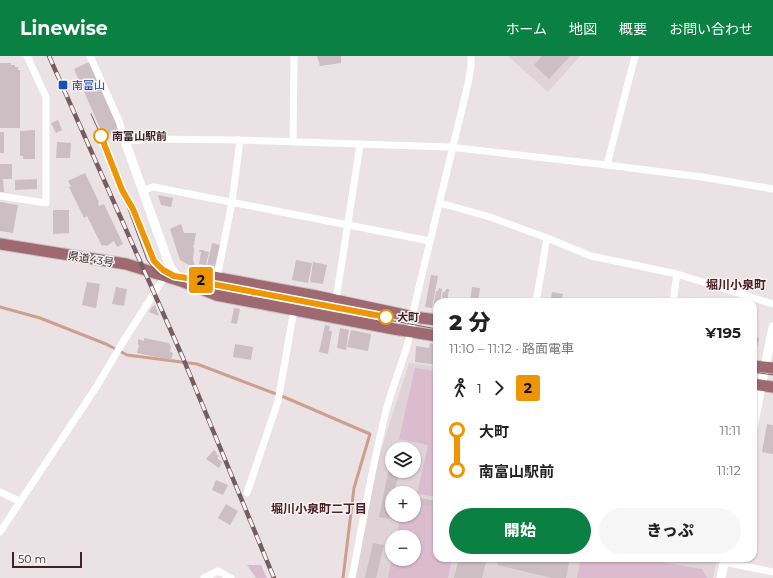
<!DOCTYPE html>
<html lang="ja">
<meta charset="utf-8">
<style>
:root{--surface:#fff;--page:#f6f6f6;--text:#222;--muted:#767676;--accent:#0b8043}
body{margin:0;font-family:Montserrat,"Noto Sans JP",sans-serif;background:var(--page);color:var(--text);height:100vh;display:flex;flex-direction:column;font-size:15px;white-space:nowrap}
*{box-sizing:border-box;margin:0}
p{font-size:13px;color:var(--muted)}
.icon{flex:none;width:22px;height:22px;fill:none;stroke:currentColor;stroke-width:2;stroke-linecap:round;stroke-linejoin:round}
.map{position:relative;flex:1;overflow:hidden}
.panel{position:absolute;left:433px;top:242px;width:324px;height:264px;display:flex;flex-direction:column;background:var(--surface);border-radius:12px;box-shadow:0 1px 3px #0004}
.panel>*{flex:none}
.badge{padding:0 8px;border-radius:3px;font-size:14px;line-height:26px}
.buttons{position:absolute;left:385px;top:386px;display:grid;gap:8px}
.buttons a{display:grid;place-items:center;width:36px;height:36px;border-radius:50%;background:var(--surface);box-shadow:0 1px 3px #0004;font-size:20px}
.scale{position:absolute;left:12px;bottom:10px;width:70px;box-sizing:border-box;padding-left:4px;border:2px solid #3b2326;border-top:0;font-size:11px;line-height:14px;white-space:nowrap;color:#3b2326;-webkit-text-stroke:3px #f8f2f4;paint-order:stroke}
.map>.badge{position:absolute;translate:-50% -50%;box-shadow:0 0 0 2px #fff}
.legs{display:flex;align-items:center;gap:6px;height:44px;padding:0 16px;font-size:13px}
.legs p{margin-inline-start:auto}
.overview{display:flex;align-items:center;justify-content:space-between;height:68px;padding:0 16px}
h1{font-size:22px;font-weight:800;line-height:30px}
.primary-button{display:flex;gap:8px;margin-top:auto;padding:8px 16px}
.primary-button a{flex:1;height:46px;border-radius:24px;background:var(--accent);color:#fff;font-size:16px;font-weight:800;line-height:46px;text-align:center}
.primary-button a+a{background:var(--page);color:var(--text)}
ul{padding:0 16px;list-style:none}
li{display:flex;align-items:center;gap:14px;height:40px;font-size:15px}
li i{display:grid;place-items:center;width:6px;height:100%;margin:0 5px;background:currentColor}
li i::after{content:'';width:10px;height:10px;margin:-5px;border:3px solid;border-radius:50%;background:var(--surface)}
li p{margin-inline-start:auto}
li:first-child i{background:linear-gradient(#0000 50%,currentColor 0)}
li:last-child i{background:linear-gradient(currentColor 50%,#0000 0)}
header{display:flex;align-items:center;gap:24px;box-sizing:border-box;height:56px;padding:0 20px;background:var(--accent);color:#fff}
header strong{font-size:19px}
nav{display:flex;gap:22px;margin-inline-start:auto;font-size:14px}
.map>svg:first-child{display:block}
</style>
<header>
<strong>Linewise</strong>
<nav><a>ホーム</a><a>地図</a><a>概要</a><a>お問い合わせ</a></nav>
</header>
<div class="map">
<svg width="773" height="522" viewBox="0 0 773 522">
<rect width="100%" height="100%" fill="#ebe2e5"/>
<path fill="#dfd3d7" fill-rule="evenodd" d="M508,0H580L548,36Z
M409,307L437,310V502H717L713,522H355L378,403ZM392,393H414V415H392ZM392,437H414V459H392ZM392,481H414V503H392Z"/>
<path fill="#dbbccf" d="M415,312L437,315V441L417,438L428,389L399,383Z
M414,448L437,452V502H452L448,522H388L392,501V503H414V481H396L401,459H414Z
M581,502H637L702,513L707,522H577Z
M247,509H261L267,522H256Z"/>
<g fill="none" stroke-linecap="round" stroke-linejoin="round">
<path stroke="#ce9f8d" stroke-width="3" d="M0,251L40,262L106,288L127,299L197,308L284,341L370,378L354,432L343,522"/>
</g>
<path fill="#ccbec3" d="M317,0H341V7L320,10Z
M542,0H570L549,23L534,9Z
M89,6L119,74L104,81L74,13Z
M0,7H11V9H15V11H18V14H20V72H0Z
M58,64L62,74L56,77L51,67Z
M35,74V103H23V100H20V75Z
M0,76H4V97H0Z
M57,86L71,87L70,102H56Z
M0,108H12V123H3L4,136H0Z
M85,117L99,146L98,147L99,150L104,148L123,188L117,191L114,185L107,190L104,189L102,190L87,160L84,162L69,131L71,130L68,125Z
M37,123V133L15,134V124Z
M158,139L173,142L171,151L161,149Z
M0,146L18,149L13,177L0,175Z
M53,154H69V177L53,178Z
M181,168L184,177H196L194,189L193,190L194,193L193,203L195,210L189,209L180,204L176,192L170,173Z
M212,187L220,189L215,210L207,209Z
M200,194H204V195L209,196L206,209L199,208L201,196H199Z
M296,204L312,207L308,227L292,224Z
M313,206L327,209L323,228L310,226Z
M431,219L438,220L432,252L425,251Z
M87,226L100,228L96,252L82,249Z
M116,231L127,233L124,250L112,248Z
M472,231L480,232L478,246H470Z
M439,232L442,233L440,246H437V253L433,252L436,235H438Z
M446,233H449L447,246H441L443,236H445Z
M552,236L563,238L561,246H556V244L551,243Z
M155,249L159,260L149,256L152,251Z
M234,252L240,253L237,268L231,267Z
M325,269L330,270L329,275H332L328,298L319,296Z
M340,272L349,274L346,294L337,292Z
M351,274L371,278L368,295L347,291Z
M753,280L759,282L756,297L753,300Z
M144,282L169,287L171,291L170,296L173,297L171,304L137,297L139,289H138V283L144,285Z
M430,287L437,289V309L415,306L416,290L429,292Z
M235,288L253,291L251,304L233,301Z
M767,368L773,369V398L762,396Z
M214,394L217,397L216,398L219,400L217,402L222,406L219,412L206,403Z
M390,407H392V415H399L394,437H392V447L389,463L379,461Z
M216,424L228,429L223,439L212,434Z
M414,441L437,445V452L414,448Z
M226,448L238,455L230,469L218,462Z
M373,487L384,489L376,522H365Z
M459,502H487L482,522H454Z
M499,502H570L566,522H552L497,509Z"/>
<g fill="none" stroke-linecap="round" stroke-linejoin="round">
<defs>
<path id="primary" d="M0,188L126,208L181,225
M437,264L414,261L316,240L213,221L181,225L216,239L394,273L437,280
M753,310L773,312
M753,328L773,331"/>
</defs>
<use href="#primary" stroke="#c8c1c2" stroke-width="13"/>
<path stroke="#fff" stroke-width="7" d="M90,0L119,65L125,85L155,83L240,84L449,91L607,109L702,121L773,133
M293,86L294,0
M607,109L635,0
M142,134L154,131L430,185
M0,140L46,147V41L27,0
M440,147L490,161L547,182L591,200L677,218L773,248
M217,222L232,146L240,84
M336,244L360,89
M536,246L547,182
M673,246L677,218
M0,436L19,445
M247,437L278,345L294,254
M0,476L97,330L121,289L165,220
M724,506L773,516
M204,522L218,515L231,522
M352,522C363,466 372,410 386,355C395,320 412,288 414,252L468,28L471,10V0"/>
<path stroke="#fff" stroke-width="9" d="M125,85L170,211L181,225
M753,371L773,271
M721,522L725,502"/>
<use href="#primary" stroke="#9e6970" stroke-width="11"/>
<path stroke="#775d61" stroke-width="1" d="M91,58L101,80L147,204L156,216L164,221L172,224L437,273
M753,316L773,319"/>
<defs>
<path id="rail" d="M49,0L183,302L274,522"/>
</defs>
<use href="#rail" stroke="#775d61" stroke-width="4.5"/>
<use href="#rail" stroke="#f8f2f4" stroke-width="3" stroke-dasharray="9" stroke-linecap="butt"/>
</g>
<g fill="none" stroke-linecap="round" stroke-linejoin="round">
<defs>
<path id="line-1" d="M101,80L122,134L133,153L154,205L163,214L174,220L199,224L217,229L386,261"/>
</defs>
<use href="#line-1" stroke="#fff" stroke-width="9"/>
<use href="#line-1" stroke="#ee9503" stroke-width="6"/>
</g>
<rect fill="#1a4fb4" stroke="#f8f2f4" stroke-width="1.5" x="58" y="24" width="10" height="10" rx="2"/>
<g fill="#fff" stroke="#ee9503" stroke-width="2">
<circle cx="101" cy="80" r="7"/>
<circle cx="386" cy="261" r="7"/>
</g>
<g text-anchor="middle" stroke-width="3" stroke-linejoin="round" paint-order="stroke">
<g font-size="11" fill="#164399" stroke="#f8f2f4" text-anchor="start">
<text x="72" y="33">南富山</text>
</g>
<g font-size="11" font-weight="bold" fill="#3b2326" stroke="#f8f2f4" text-anchor="start">
<text x="112" y="84">南富山駅前</text>
<text x="397" y="265">大町</text>
</g>
<g font-size="11" fill="#3b2326" stroke="#f8f2f4">
<text transform="translate(91 203) rotate(9)" y="4">県道43号</text>
</g>
<g font-size="12" font-weight="bold" fill="#4c2025" stroke="#f8f2f4">
<text x="736" y="233">堀川小泉町</text>
<text x="319" y="457">堀川小泉町二丁目</text>
</g>
</g>
</svg>
<div class="buttons">
<a><svg class="icon" aria-label="layers" viewBox="0 0 24 24"><path d="M12 4l9 5-9 5-9-5zM3 14l9 5 9-5"/></svg></a>
<a>+</a>
<a>−</a>
</div>
<div class="scale">50 m</div>
<b class="badge" style="left:201px;top:224px;background:#ee9503;color:#111">2</b>
<section class="panel">
<div class="overview"><div><h1>2 分</h1><p>11:10 – 11:12 · 路面電車</p></div><b>¥195</b></div>
<div class="legs"><svg class="icon" aria-label="walk" viewBox="0 0 24 24"><circle cx="13" cy="4" r="2"/><path d="M13 8l-2 6 4 7M11 14l-3 7M7 12l3-4h3l4 4"/></svg>1<svg class="icon" aria-label="forward" viewBox="0 0 24 24"><path d="M9 5l7 7-7 7"/></svg><b class="badge" style="background:#ee9503;color:#111">2</b></div>
<ul>
<li><i style="color:#ee9503"></i><b>大町</b><p>11:11</p></li>
<li><i style="color:#ee9503"></i><b>南富山駅前</b><p>11:12</p></li>
</ul>
<div class="primary-button"><a>開始</a><a>きっぷ</a></div>
</section>
</div>
